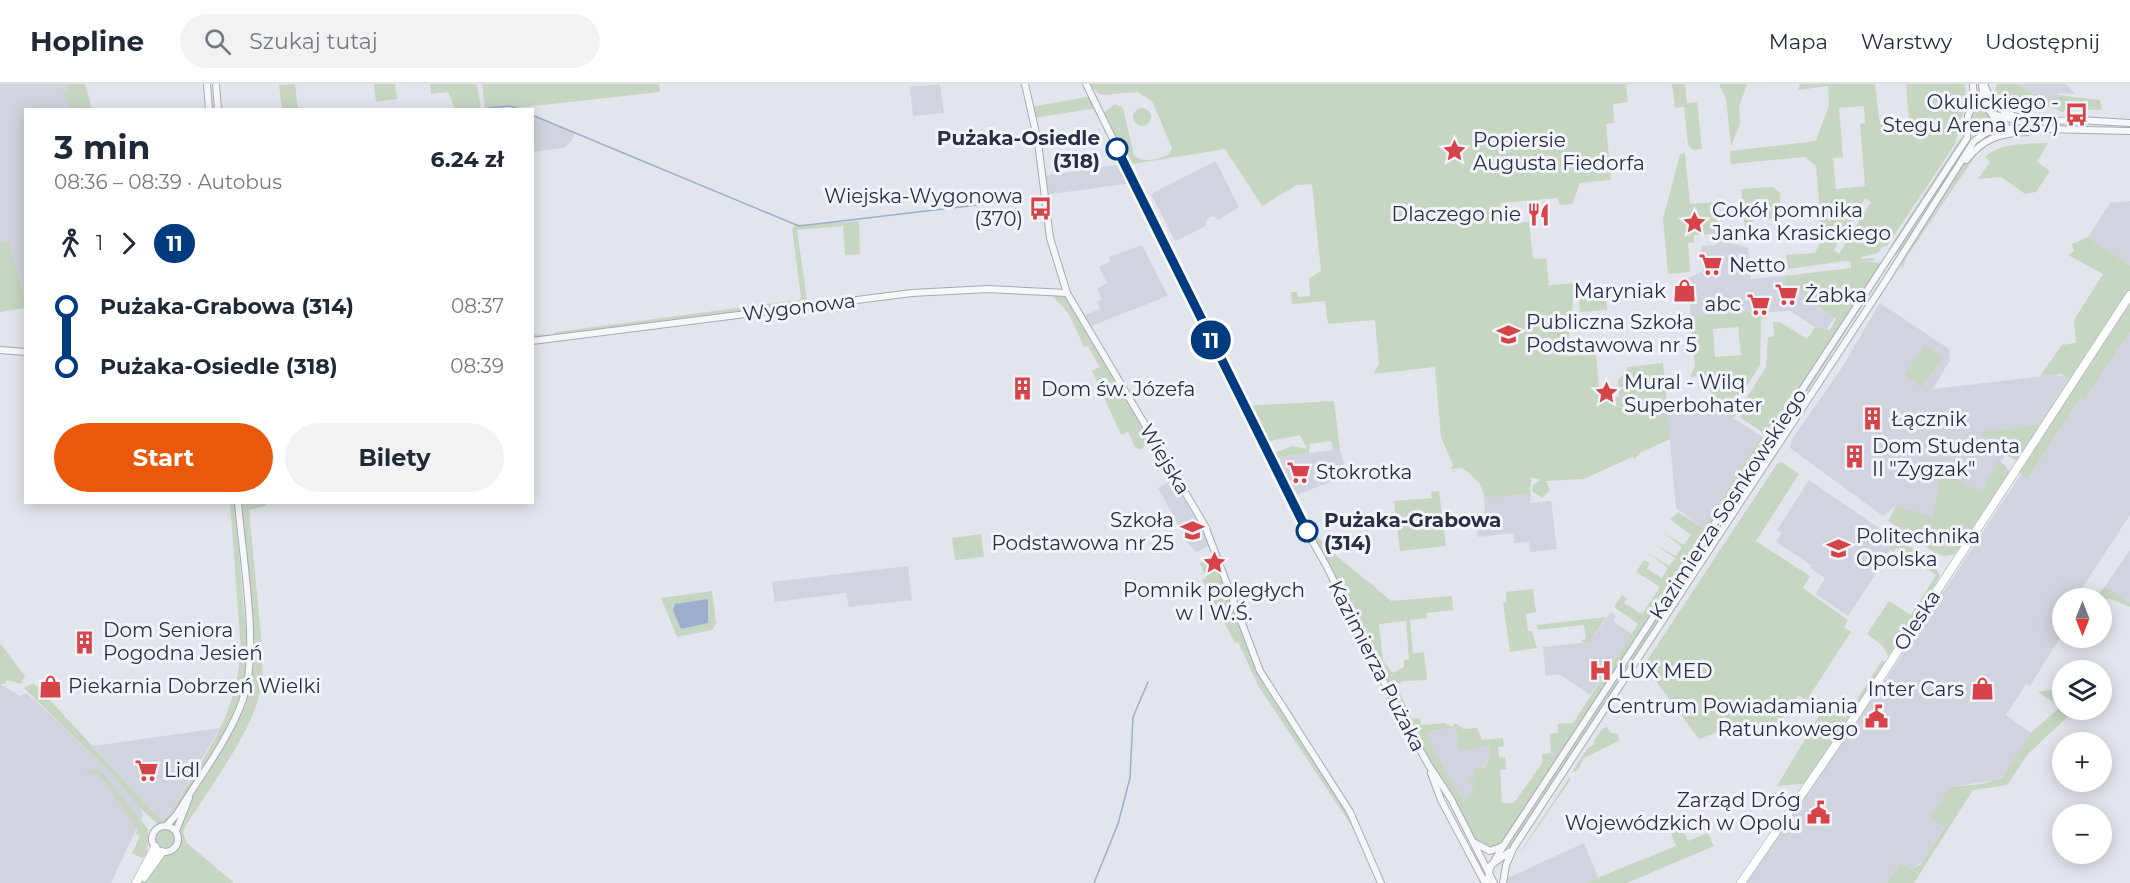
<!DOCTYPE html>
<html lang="pl">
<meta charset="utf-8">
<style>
:root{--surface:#fff;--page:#f2f2f3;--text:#1f2937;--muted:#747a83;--line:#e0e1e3;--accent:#ea580c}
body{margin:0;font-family:Montserrat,sans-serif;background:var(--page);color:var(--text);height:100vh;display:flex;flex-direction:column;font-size:22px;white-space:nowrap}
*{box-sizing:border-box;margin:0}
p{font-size:20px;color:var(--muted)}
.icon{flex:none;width:33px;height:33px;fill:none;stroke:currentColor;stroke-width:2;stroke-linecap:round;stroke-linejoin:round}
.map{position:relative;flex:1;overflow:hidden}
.sheet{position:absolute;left:24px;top:24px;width:510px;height:396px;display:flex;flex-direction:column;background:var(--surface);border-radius:0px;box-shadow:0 3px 15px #0003}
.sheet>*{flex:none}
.badge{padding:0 12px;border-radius:20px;font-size:21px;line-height:39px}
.needle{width:39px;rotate:180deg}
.controls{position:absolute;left:2052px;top:504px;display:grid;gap:12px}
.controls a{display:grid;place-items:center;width:60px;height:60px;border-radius:50%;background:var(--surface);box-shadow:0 3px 15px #0003;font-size:30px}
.map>.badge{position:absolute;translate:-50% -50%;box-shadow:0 0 0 3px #fff}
.legs{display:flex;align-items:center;gap:9px;height:66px;padding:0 30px;font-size:20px}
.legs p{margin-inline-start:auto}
.head{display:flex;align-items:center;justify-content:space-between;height:102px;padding:0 30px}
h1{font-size:33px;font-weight:700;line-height:45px}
.cta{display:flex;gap:12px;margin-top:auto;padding:12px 30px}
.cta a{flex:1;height:69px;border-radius:36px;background:var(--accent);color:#fff;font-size:24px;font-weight:700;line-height:69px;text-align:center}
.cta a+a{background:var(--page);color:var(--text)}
ul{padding:0 30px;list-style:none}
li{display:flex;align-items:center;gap:21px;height:60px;font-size:22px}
li i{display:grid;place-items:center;width:9px;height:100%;margin:0 8px;background:currentColor}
li i::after{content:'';width:15px;height:15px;margin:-8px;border:4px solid;border-radius:50%;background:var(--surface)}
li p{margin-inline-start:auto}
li:first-child i{background:linear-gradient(#0000 50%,currentColor 0)}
li:last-child i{background:linear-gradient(currentColor 50%,#0000 0)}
header{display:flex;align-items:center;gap:36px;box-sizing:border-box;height:84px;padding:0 30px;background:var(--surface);border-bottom:2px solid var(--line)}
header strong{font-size:28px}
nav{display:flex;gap:33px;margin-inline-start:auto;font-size:21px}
.search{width:420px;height:54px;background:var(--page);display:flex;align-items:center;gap:15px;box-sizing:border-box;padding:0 21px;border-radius:33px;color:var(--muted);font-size:22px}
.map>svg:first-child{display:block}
</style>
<header>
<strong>Hopline</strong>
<div class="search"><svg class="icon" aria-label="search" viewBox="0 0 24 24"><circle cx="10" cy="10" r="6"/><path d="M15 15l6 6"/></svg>Szukaj tutaj</div>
<nav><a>Mapa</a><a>Warstwy</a><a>Udostępnij</a></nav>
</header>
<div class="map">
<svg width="2130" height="799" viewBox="0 0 2130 799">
<rect width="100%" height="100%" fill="#e3e5ec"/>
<path fill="#d1d4de" d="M0,0H84L91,25L26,26V224L16,225L0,172Z
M940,0L944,29L913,32L910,3Z
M2018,0H2066L2075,10L2058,9V15H2041Z
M532,31L575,49L573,55L564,64L533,68Z
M1216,77L1239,123L1218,136L1214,132L1208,134L1204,143L1175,157L1151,110Z
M1124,80L1133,99L1044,111L1042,92Z
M2130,117V181L2088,153L2110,119Z
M1719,155L1748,164L1751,195L1784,192L1786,202L1790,201L1834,234L1827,245L1815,243L1790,227L1691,233L1688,194L1703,187L1701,162L1716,161V156Z
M1142,161L1168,212L1086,244L1080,233L1100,225L1097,218L1102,215L1097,205L1107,199L1099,183L1110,178L1109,173Z
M1880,219L1949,265L1950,276L1933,305L2054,291L2069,293L2038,341L2009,365L1980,411L1933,432L1896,422L1883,432L1790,364L1792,355L1841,285Z
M2130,248V431L2082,504L2096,514H2062V551L2030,602L2026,600L2006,631L2031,649L2008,689L1996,696L1950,703L1945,742L1922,778L1911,785L1900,778L1887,799H1741L1854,634L1886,595L2021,390L2029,394L2080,314L2085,316Z
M1701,321L1717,324L1761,352L1703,444L1676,424L1667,324Z
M1340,365L1347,391L1290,414L1270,374Z
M1173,396L1210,461L1197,468L1190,462L1158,404Z
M1809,396L1889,451L1890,468L1848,532L1816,510L1825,494L1810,484L1811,481L1776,458L1782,449L1777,446Z
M1529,410L1530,419L1551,417L1557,465L1530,468L1529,458L1514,459V449L1478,453L1477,440L1485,428L1484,414Z
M2130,466V519L2105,502Z
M908,482L912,516L849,523L846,509L775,518L772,498Z
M1611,528L1616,532L1613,537L1632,550L1590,611L1559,590L1546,592L1543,563L1589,558Z
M0,600L20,612L26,609L36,617L109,687L141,725L143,731L111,799H0Z
M220,644L169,731L162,737L93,662Z
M1456,644L1458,666L1489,662L1490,674L1483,684L1476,708L1463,716L1429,657L1428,647Z
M1584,759L1598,793L1585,799H1503V796Z"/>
<path fill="#c6d6c3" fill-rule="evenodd" d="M67,0H85L92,25H70V20L62,9L68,6Z
M295,0L298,25H282L279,1Z
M374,0H395L397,15L376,18Z
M430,0H477L481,25H455L448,8L431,10Z
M482,0H659L660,8L517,24L506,22L485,25Z
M1086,0H1629L1626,1L1628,18L1613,20L1614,39L1606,40L1611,96L1580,99L1572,120L1560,121L1557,114L1500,119L1502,139L1529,138L1533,175L1546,174L1549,201L1575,199L1567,272L1596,270L1600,315L1619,313L1618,297L1628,283L1663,279L1670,355L1640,369L1635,375L1632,373L1584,395L1546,397L1550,406L1542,414L1532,407L1533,401L1540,396L1531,393L1530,419L1528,410L1484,414C1483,399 1473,392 1462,384L1450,385L1453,381L1441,353L1435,283L1373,290L1379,280L1375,236L1328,240L1325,217L1292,220L1291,208H1297L1298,213L1310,212L1309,194L1321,187L1312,100L1297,101L1262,122L1225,65L1126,81L1104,38L1105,27L1115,20L1123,24L1134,71C1143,80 1157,75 1168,71L1172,64L1152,17L1137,8L1101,11Z
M1672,0H1685L1687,19L1697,18L1702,65L1693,66L1688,61L1684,23L1675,24Z
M1719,0H1747L1739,23L1740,40L1731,62L1726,15Z
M1800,0H1875L1880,40L1909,37L1906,0H1965L1966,18L1955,60L1887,162L1882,163L1878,169L1861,173V175L1875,174L1873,177H1858L1886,179L1771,349L1765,350L1741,334L1739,327L1733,334L1712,322L1709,291L1690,293L1695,282L1691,233L1767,226V234L1761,235L1760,281L1734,323L1739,326L1766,283L1768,253L1774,252L1773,238H1780L1807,255L1815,243L1830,246L1836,235L1790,202H1786L1784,192L1851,184V178L1845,177L1788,185L1786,171L1815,169L1822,154L1816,82L1805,73L1731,80L1730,67L1816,57L1829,21L1828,2L1798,6ZM1864,22L1865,39L1860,40L1865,102L1836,105L1833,74L1843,73L1839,24ZM1865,114L1871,118L1839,170L1834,166ZM1738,243L1741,271L1715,273L1713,245Z
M1997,0H2018L2041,15L2040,20C2026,25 2015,27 2003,17L2004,12L2001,14L1995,6Z
M2058,11L2100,16L2102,26L2072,25L2063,28L2042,20L2043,15H2058Z
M1092,12L1098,24L1033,34L1031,23Z
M1133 33a9 9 0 1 1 18 0a9 9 0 1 1-18 0Z
M1971 35a10 10 0 1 1 20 0a10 10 0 1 1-20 0Z
M1960,55L1964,56L1893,161L1882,168L1889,164Z
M1967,57L1970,59L1903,165L1894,172Z
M2048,59L2037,78L2050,87L2036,108L2025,110L2001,93L1978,95L1990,78L1985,73C2001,58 2027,60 2048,59Z
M1978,68L1906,174L1902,185L1901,177L1965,79Z
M1685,69L1690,120L1716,118L1719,155L1716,156L1715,150L1694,151V158L1688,159L1690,188L1668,190L1663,135L1680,70Z
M1773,103L1780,109L1781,134L1754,136L1745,146L1741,105Z
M859,137L860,170L845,171L843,142L797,146L808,223L533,257L532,250L554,251L556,248L799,216L801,213L792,145L796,141Z
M2088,153L2130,181V211L2126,218L2130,221V248L2084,317L2080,314L2028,395L2016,386L2024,373L2015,376L2002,368L2003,361L1991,352L1988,355L1978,349L1932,354L2038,341L2069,294L2061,290L2040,292L2062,261L2076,259L2074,236L2103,190L2068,171L2074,167L2072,160Z
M8,156L25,215V224L0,228V159Z
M1884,188L1782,347L1805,306Z
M1050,209L1065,210L1152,352L1141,366L1135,363L1128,348L1121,351L1092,287L1100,283L1088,262L1084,263L1069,230Z
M1606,212L1607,226L1580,228L1579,215Z
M1925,261L1943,273L1922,303L1904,291Z
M1334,317L1340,365L1333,366L1331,357L1310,360L1309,369L1270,374L1244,322ZM1300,351L1307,365L1292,362L1275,369L1270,357Z
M1761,352L1769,358L1498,766L1479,762L1428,680L1304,441L1308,440C1329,471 1363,491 1391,517L1452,512L1453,526L1427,529V534L1410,536L1413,569L1424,568L1427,596L1403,597L1396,601L1412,635L1420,634L1421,641L1445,639L1452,643L1455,639L1464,645L1477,644L1482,656L1503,654L1504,662L1498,663L1499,674L1505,673L1506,685L1500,686L1502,719H1514L1543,678L1542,670L1551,669L1550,650L1558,649V640L1573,639L1638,540L1614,523L1622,511L1627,514L1624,519L1642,530L1660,503L1636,488L1644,476L1650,479L1647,485L1662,494L1668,484L1648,469L1669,482L1675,474L1654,460L1676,472L1682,463L1662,448L1684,461L1691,451L1670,435L1678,428L1703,444ZM1406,537L1409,575L1404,576V583L1393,589L1383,577L1379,540ZM1456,644L1458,667L1489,662L1490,674L1484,684L1474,685L1475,694L1468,695L1475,708L1463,716L1429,657L1428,647Z
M1998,377L2005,381L2010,389L1955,470L1944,472L1935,469L1888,437L1896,422L1933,432L1942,385L1979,409L1985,403L1984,401L1995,382L1993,380Z
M1782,378L1799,390L1756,457L1810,492L1803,504L1848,536L1844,543L1851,548L1810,611L1846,633L1882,576L1886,579L1811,699L1777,702L1822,627L1798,611L1777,642L1723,646L1699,655L1644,581L1777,380Z
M1439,407L1446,462L1400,467L1394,417L1432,414L1431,408Z
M230,419H235L247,563L241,566Z
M241,419H266V422L249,426L262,562L256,563L253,560Z
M981,450L984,473L955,476L952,454Z
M1897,454L1933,479L1940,492L1898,563L1888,572L1884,563L1867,550L1889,517L1911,531L1936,491L1896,464L1893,469L1888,461Z
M1201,477L1212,483L1222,481L1260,587L1347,722L1355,747L1259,603L1238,558L1235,559L1202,496L1206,494L1200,480Z
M2105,502L2130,519V523L2111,515L2095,514Z
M1533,505L1536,528L1526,530L1528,547H1532L1537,564L1510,568L1503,519L1506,518V508Z
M712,507L716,540L712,546L677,553L661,514Z
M1663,522L1667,525L1509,765L1506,763Z
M1606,533L1589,558L1582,559V556L1586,555L1584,541L1538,546L1537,541Z
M0,559L25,592L21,600L7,596L5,600H0Z
M260,568C274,617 227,677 202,717C196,727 187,737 183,749L187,759L234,799H136L155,764L152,752L160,742L141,725L109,687L24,604L32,600L36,601L162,737L169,731C200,679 237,632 240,571L247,572L250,585L255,569Z
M2062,604V626H2075L2028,670L2007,701L1973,706L1914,799H1887L1900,778L1911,785L1920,781L1945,743L1930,733L1950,703L1982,700L2002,694L2031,649L2060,623L2038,608Z
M1607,643L1611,649L1618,650L1619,657L1584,674L1577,687L1572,688L1587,665L1594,660V656L1603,644Z
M92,683L102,688L148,745L147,771L142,774L132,769L140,752L136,750L137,745L106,699L97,690L87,691L69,730L89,686Z
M1569,694L1571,695L1521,768V767Z
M1683,745L1688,757L1708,749L1714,762L1627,799H1585L1676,762L1671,750Z"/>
<path fill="#9caecd" d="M708,515V539L681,545L673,526L675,520Z"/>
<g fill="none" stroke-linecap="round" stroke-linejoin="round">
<path stroke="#9caecd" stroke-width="1.5" d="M488,24L510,22L520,26
M532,31L799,142L1011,117
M1094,799L1118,740L1130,694L1133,633L1148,598"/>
<defs>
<path id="minor" d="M207,0L209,26
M216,0L218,26
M1025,0L1038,58L1050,154L1067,209L1205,442L1260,587L1350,728L1381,799
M1086,0L1294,424L1327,483L1393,616L1428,680L1451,715L1494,799
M1984,0C1991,21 2005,32 2026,35
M1995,31L2023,38L2079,36L2130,39
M1993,44L2130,47
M1966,76C1983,55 1999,49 2027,48
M532,257L912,209L988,205L1067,209
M0,266L26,268
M1431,689L1441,716L1485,799
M152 755a13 13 0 1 1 26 0a13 13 0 1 1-26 0Z
M166,742L177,730C198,695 230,654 243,615C260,566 242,472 238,418
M176,747L189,714
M1475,759L1490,767L1503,762
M1491,781L1509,768
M1487,799L1490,784L1502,764L1967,54L1968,32L1974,18L1973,0
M1503,799L1506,781L1514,763L1883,201L1974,57L1993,44L1995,35L1984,18L1982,0"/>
<path id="major" d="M144,793L162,768
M136,799L155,763
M1741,799L1850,640L2130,211"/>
</defs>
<use href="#minor" stroke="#a7abb7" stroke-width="8"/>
<use href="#major" stroke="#a1a8b8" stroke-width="9"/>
<use href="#minor" stroke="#f6f7f9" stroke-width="6"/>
<use href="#major" stroke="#fff" stroke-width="8"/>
</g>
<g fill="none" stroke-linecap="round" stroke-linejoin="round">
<defs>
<path id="line-1" d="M1117,65L1307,447"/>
</defs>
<use href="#line-1" stroke="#fff" stroke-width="14"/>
<use href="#line-1" stroke="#003b80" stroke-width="9"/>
</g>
<defs>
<symbol id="bus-bare" viewBox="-9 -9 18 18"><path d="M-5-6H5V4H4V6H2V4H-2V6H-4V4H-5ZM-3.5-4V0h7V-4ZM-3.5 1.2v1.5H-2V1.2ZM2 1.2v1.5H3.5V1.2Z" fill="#d64348" stroke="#f3f4f9" stroke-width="2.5" paint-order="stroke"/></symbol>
<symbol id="sight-bare" viewBox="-9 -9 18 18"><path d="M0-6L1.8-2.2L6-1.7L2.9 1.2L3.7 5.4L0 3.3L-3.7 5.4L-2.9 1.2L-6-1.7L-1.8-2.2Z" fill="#d64348" stroke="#f3f4f9" stroke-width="2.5" paint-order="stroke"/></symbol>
<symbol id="restaurant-bare" viewBox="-9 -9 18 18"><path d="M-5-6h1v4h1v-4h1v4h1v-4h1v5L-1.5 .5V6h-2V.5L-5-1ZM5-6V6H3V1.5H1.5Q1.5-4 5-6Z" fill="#d64348" stroke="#f3f4f9" stroke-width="2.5" paint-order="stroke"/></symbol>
<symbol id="supermarket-bare" viewBox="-9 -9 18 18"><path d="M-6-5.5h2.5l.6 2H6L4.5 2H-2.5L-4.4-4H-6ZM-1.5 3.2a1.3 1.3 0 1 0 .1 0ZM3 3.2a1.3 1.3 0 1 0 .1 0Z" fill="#d64348" stroke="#f3f4f9" stroke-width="2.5" paint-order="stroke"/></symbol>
<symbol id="shop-bare" viewBox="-9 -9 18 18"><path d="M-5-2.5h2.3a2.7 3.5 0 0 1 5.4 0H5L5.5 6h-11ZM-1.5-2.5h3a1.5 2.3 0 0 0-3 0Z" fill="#d64348" stroke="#f3f4f9" stroke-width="2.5" paint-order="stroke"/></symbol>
<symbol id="school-bare" viewBox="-9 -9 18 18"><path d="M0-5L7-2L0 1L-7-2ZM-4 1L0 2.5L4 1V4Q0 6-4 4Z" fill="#d64348" stroke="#f3f4f9" stroke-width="2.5" paint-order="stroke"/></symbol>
<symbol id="building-bare" viewBox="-9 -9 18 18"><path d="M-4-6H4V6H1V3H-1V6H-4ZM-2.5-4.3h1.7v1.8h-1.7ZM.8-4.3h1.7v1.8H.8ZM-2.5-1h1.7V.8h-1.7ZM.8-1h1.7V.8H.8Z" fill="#d64348" stroke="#f3f4f9" stroke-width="2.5" paint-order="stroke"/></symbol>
<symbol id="university-bare" viewBox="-9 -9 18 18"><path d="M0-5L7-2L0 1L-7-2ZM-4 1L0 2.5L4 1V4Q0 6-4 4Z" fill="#d64348" stroke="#f3f4f9" stroke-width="2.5" paint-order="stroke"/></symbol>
<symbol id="hospital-bare" viewBox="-9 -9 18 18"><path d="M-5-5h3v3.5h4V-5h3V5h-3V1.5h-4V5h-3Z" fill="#d64348" stroke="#f3f4f9" stroke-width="2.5" paint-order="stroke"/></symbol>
<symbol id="civic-bare" viewBox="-9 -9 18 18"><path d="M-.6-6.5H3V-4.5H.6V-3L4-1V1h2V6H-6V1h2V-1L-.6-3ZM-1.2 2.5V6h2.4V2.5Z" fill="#d64348" stroke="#f3f4f9" stroke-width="2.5" paint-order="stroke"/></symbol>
</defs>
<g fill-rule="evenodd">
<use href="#bus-bare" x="2060" y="14" width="33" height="33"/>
<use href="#sight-bare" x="1438" y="50" width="33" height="33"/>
<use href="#bus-bare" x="1024" y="108" width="33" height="33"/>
<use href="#restaurant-bare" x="1522" y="114" width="33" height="33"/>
<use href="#sight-bare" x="1678" y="122" width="33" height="33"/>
<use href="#supermarket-bare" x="1694" y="164" width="33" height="33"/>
<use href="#shop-bare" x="1668" y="190" width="33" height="33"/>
<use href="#supermarket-bare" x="1770" y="194" width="33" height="33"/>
<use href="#supermarket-bare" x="1742" y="204" width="33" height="33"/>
<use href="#school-bare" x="1492" y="234" width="33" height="33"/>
<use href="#building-bare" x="1006" y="288" width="33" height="33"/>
<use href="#sight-bare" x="1590" y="292" width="33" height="33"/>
<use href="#building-bare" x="1856" y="318" width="33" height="33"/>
<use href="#building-bare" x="1838" y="356" width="33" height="33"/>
<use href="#supermarket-bare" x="1282" y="372" width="33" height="33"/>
<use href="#school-bare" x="1176" y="430" width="33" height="33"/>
<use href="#university-bare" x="1822" y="448" width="33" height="33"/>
<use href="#sight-bare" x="1198" y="462" width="33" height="33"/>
<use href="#building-bare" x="68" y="542" width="33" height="33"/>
<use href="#hospital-bare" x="1584" y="570" width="33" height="33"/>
<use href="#shop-bare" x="34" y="586" width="33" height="33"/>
<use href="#shop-bare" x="1966" y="588" width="33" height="33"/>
<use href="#civic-bare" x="1860" y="616" width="33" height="33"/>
<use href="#supermarket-bare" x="130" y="670" width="33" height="33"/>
<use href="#civic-bare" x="1802" y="712" width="33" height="33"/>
</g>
<g fill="#fff" stroke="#003b80" stroke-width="3">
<circle cx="1117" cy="65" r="10"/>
<circle cx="1307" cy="447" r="10"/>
</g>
<g text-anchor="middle" stroke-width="6" stroke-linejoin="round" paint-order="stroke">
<g font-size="20" fill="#293045" stroke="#f3f4f9" text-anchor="start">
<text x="2059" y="25" text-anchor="end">Okulickiego -<tspan x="2059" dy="23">Stegu Arena (237)</tspan></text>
<text x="1473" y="63">Popiersie<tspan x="1473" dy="23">Augusta Fiedorfa</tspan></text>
<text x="1023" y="119" text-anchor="end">Wiejska-Wygonowa<tspan x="1023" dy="23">(370)</tspan></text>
<text x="1712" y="133">Cokół pomnika<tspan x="1712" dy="23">Janka Krasickiego</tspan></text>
<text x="1521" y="137" text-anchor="end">Dlaczego nie</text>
<text x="1729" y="188">Netto</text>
<text x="1666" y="214" text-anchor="end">Maryniak</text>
<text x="1805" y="218">Żabka</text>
<text x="1741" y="227" text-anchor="end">abc</text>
<text x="1526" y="245">Publiczna Szkoła<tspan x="1526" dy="23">Podstawowa nr 5</tspan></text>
<text x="1624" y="305">Mural - Wilq<tspan x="1624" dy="23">Superbohater</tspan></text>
<text x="1041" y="312">Dom św. Józefa</text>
<text x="1891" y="342">Łącznik</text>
<text x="1872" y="369">Dom Studenta<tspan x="1872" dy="23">II "Zygzak"</tspan></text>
<text x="1316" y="395">Stokrotka</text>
<text x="1174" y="443" text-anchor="end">Szkoła<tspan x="1174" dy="23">Podstawowa nr 25</tspan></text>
<text x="1856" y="459">Politechnika<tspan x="1856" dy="23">Opolska</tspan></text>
<text x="1214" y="513" text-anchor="middle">Pomnik poległych<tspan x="1214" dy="23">w I W.Ś.</tspan></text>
<text x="103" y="553">Dom Seniora<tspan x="103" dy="23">Pogodna Jesień</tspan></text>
<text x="1618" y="594">LUX MED</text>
<text x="68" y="609">Piekarnia Dobrzeń Wielki</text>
<text x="1964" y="612" text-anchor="end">Inter Cars</text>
<text x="1858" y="629" text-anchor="end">Centrum Powiadamiania<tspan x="1858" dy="23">Ratunkowego</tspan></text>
<text x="164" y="693">Lidl</text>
<text x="1801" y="723" text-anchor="end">Zarząd Dróg<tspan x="1801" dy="23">Wojewódzkich w Opolu</tspan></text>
</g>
<g font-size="20" font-weight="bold" fill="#293045" stroke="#f3f4f9" text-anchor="end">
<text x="1100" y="61">Pużaka-Osiedle<tspan x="1100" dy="23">(318)</tspan></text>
<text x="1324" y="443" text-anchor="start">Pużaka-Grabowa<tspan x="1324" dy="23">(314)</tspan></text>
</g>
<g font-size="20" fill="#293045" stroke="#f3f4f9">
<text transform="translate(799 223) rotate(-7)" y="7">Wygonowa</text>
<text transform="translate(1165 375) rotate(59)" y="7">Wiejska</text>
<text transform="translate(1728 420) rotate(-57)" y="7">Kazimierza Sosnkowskiego</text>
<text transform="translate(1917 536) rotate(-57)" y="7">Oleska</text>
<text transform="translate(1377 582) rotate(63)" y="7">Kazimierza Pużaka</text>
</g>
</g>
</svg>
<div class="controls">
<a><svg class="needle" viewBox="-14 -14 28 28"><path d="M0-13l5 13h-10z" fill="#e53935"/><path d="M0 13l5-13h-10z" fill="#747a83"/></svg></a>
<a><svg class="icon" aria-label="layers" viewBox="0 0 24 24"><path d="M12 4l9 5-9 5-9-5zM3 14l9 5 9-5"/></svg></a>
<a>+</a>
<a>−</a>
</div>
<b class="badge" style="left:1211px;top:256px;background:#003b80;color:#fff">11</b>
<section class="sheet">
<div class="head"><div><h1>3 min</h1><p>08:36 – 08:39 · Autobus</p></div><b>6.24 zł</b></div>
<div class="legs"><svg class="icon" aria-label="walk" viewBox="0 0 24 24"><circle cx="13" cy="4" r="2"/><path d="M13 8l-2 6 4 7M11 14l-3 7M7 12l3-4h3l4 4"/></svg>1<svg class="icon" aria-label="forward" viewBox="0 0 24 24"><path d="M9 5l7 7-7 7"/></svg><b class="badge" style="background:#003b80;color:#fff">11</b></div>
<ul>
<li><i style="color:#003b80"></i><b>Pużaka-Grabowa (314)</b><p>08:37</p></li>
<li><i style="color:#003b80"></i><b>Pużaka-Osiedle (318)</b><p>08:39</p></li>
</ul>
<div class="cta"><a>Start</a><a>Bilety</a></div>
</section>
</div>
